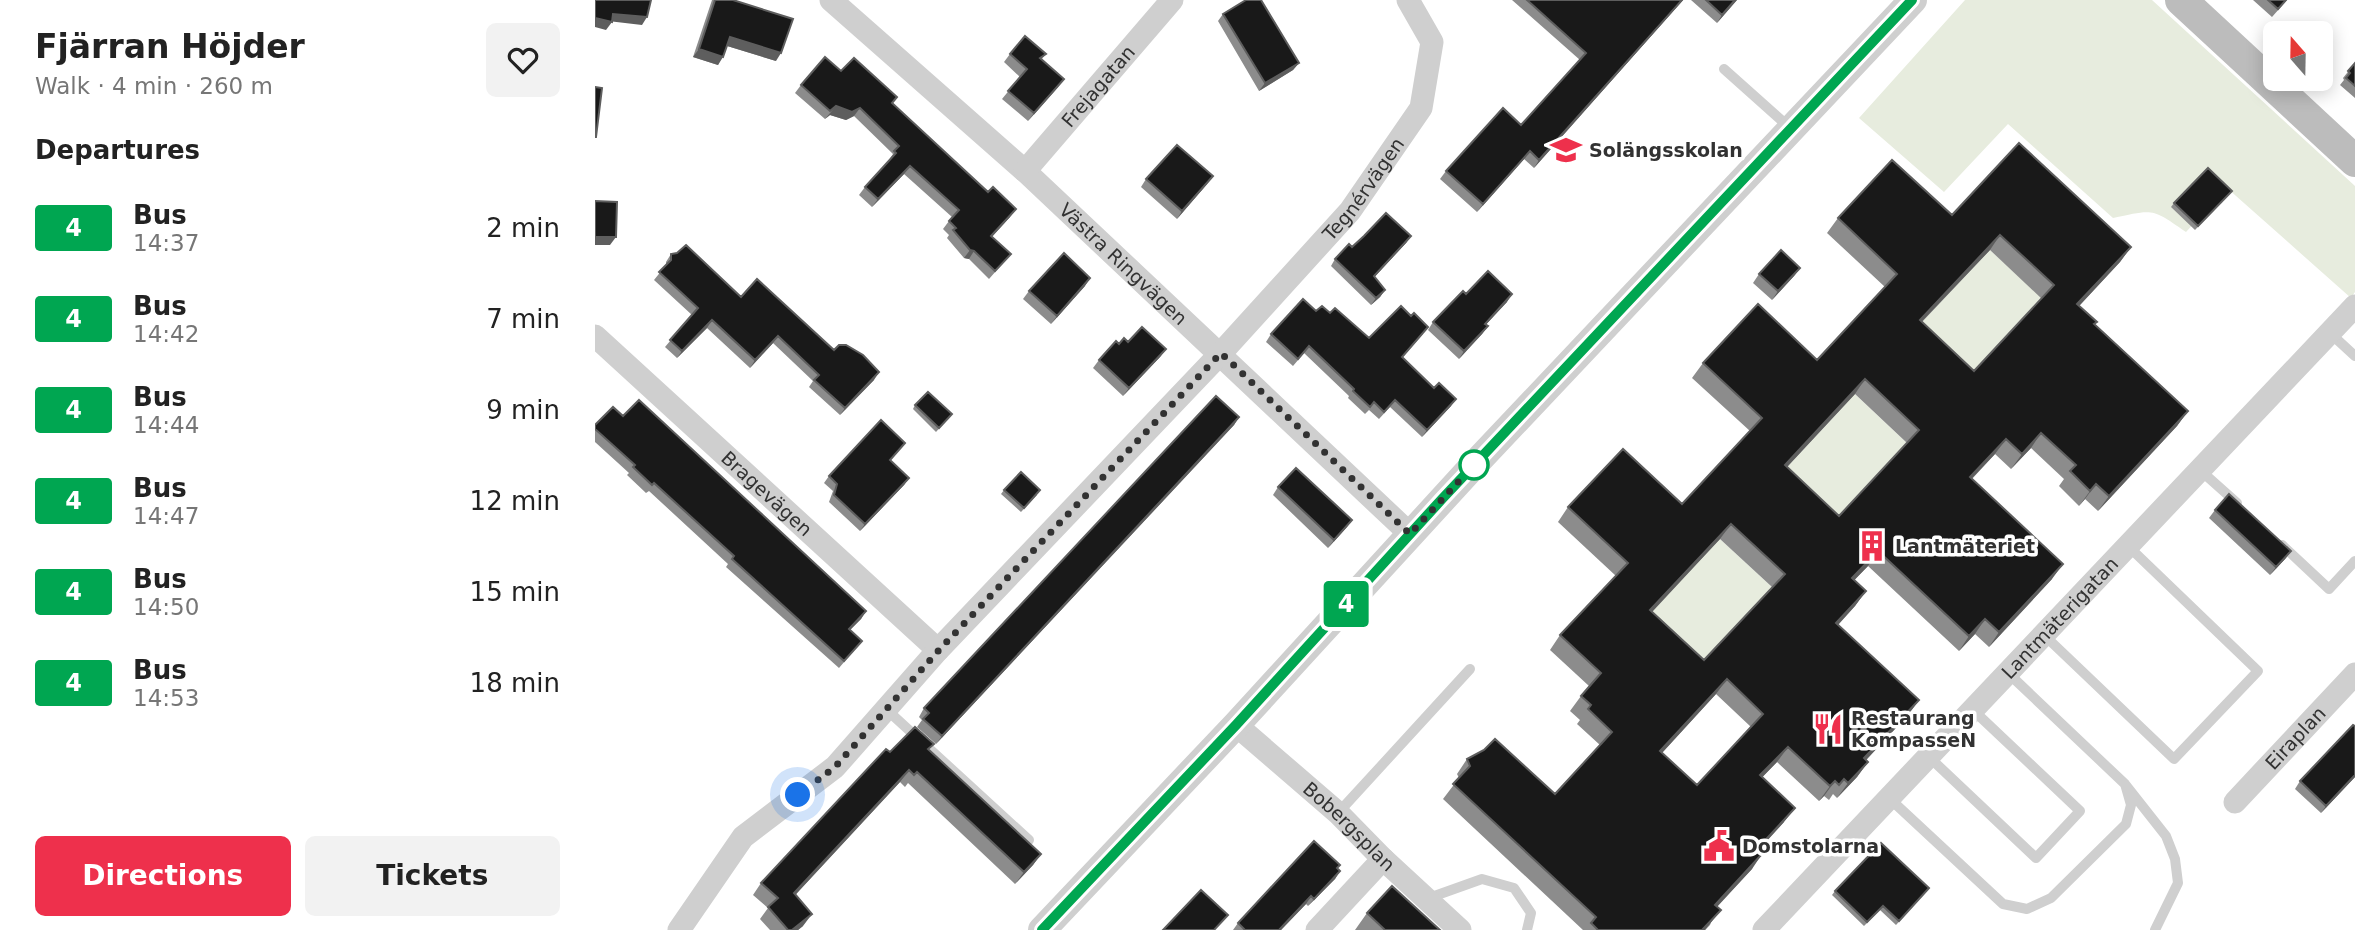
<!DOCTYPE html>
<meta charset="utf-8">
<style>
:root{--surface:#fff;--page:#f2f2f2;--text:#222;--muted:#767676;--accent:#ee304c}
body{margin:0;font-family:"DejaVu Sans",sans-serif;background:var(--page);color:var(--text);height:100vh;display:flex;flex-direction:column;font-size:26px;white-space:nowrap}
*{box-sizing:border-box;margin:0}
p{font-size:23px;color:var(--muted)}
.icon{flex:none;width:38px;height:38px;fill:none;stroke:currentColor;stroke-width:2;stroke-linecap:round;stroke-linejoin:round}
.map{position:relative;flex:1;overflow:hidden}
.drawer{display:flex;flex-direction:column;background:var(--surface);width:595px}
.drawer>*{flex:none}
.badge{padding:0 14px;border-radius:5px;font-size:24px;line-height:46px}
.needle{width:46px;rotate:340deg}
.tools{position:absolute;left:1668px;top:21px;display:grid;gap:14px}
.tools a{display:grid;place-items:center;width:70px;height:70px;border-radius:10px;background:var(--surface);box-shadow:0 4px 18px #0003;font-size:35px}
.you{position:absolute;width:35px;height:35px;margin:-18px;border:5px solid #fff;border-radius:50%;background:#1a73e8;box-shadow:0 0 0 10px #1a73e833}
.map>.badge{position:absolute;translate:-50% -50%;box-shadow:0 0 0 4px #fff}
h2{padding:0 35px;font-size:26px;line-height:63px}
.round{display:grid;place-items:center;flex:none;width:74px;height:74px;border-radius:10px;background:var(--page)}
.summary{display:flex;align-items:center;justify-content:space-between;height:119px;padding:0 35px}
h1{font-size:33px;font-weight:600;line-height:52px}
.button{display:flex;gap:14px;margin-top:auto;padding:14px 35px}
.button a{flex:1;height:80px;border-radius:10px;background:var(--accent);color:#fff;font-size:28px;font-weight:600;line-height:80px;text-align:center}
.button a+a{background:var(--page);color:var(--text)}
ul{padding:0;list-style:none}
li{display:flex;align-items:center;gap:21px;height:91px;padding:0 35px}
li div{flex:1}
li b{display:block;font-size:26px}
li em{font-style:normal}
li .badge{min-width:77px;font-weight:700;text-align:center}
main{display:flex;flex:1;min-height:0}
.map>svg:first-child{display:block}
</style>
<main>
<section class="drawer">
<div class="summary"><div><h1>Fjärran Höjder</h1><p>Walk · 4 min · 260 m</p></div><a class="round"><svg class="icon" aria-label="heart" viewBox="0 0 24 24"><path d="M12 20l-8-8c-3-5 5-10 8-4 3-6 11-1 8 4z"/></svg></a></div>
<h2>Departures</h2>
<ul>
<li><span class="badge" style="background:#00a651;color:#fff">4</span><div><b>Bus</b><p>14:37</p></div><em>2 min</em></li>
<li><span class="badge" style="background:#00a651;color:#fff">4</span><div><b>Bus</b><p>14:42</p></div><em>7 min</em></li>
<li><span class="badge" style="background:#00a651;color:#fff">4</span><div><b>Bus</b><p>14:44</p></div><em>9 min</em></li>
<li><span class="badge" style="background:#00a651;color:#fff">4</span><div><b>Bus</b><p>14:47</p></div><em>12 min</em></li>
<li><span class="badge" style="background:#00a651;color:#fff">4</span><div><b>Bus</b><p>14:50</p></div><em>15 min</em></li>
<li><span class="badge" style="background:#00a651;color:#fff">4</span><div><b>Bus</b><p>14:53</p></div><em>18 min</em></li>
</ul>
<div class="button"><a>Directions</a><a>Tickets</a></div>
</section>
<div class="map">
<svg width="1760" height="930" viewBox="0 0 1760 930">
<rect width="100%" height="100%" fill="#fff"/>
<path fill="#e7ecde" d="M1370,0H1557L1760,186V292L1756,298L1632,188L1591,232C1557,208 1559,209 1518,218L1413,124L1349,192L1264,118Z
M1381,237L1449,300L1369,386L1313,309L1327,321L1381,264Z
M1246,381L1314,445L1234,531L1178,453L1193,466L1247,408Z
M1111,526L1179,589L1099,675L1044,597Z"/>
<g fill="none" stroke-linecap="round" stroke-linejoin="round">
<path stroke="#cfcfcf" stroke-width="10" d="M1129,69L1194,127
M1735,333L1760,356
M1605,470L1642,503
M1687,545L1734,589L1760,561
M1449,635L1579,759L1663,671L1533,546
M1413,673L1530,784L1571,836L1580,859L1583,883L1560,930
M292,710L434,840
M1333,756L1441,858L1485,811L1378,710
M1294,798L1408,904L1432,909L1456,898L1531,824L1536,805L1530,784
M743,813L875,669
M831,899L887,879L919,888L936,913L932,930"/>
<g stroke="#cfcfcf" stroke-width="23">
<path id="s1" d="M236,0L430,171L815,534"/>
<path id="s2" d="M430,171L577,0"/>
<path id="s3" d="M0,336L343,650"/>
<path id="s4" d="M641,725L743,813L788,859L865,930"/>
<path id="s5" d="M1640,802L1760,674"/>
<path id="s6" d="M84,930L148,837L240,767L343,650L626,353L755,211L826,108L837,42L813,0"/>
<path d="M722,930L788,859"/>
<path id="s7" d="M1169,930L1760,306"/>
</g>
<path stroke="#cfcfcf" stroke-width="28" d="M447,930L641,725L879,465L1318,0"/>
<path stroke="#bcbcbc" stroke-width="32" d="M1586,0L1760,161"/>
</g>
<path fill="#8c8c8c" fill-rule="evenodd" d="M117,0H138L181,61L132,46L123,65L98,57Z
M917,0H1088L939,168L929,159L882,212L845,179L851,171L926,125L985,60Z
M1096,0H1142L1122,23Z
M1658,0H1692L1677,17Z
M628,14L704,63L698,70L664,91L623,21Z
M415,54H451L446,60L463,87L433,121L407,99L425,77L409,62Z
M1760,63V98L1745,85L1749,80L1748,78Z
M246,71L298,103L415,217L397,237L416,254L394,279L374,259L369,258L352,238L354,235L348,229L357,217L309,174L277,207L264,195L270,187L294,160L298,154L259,116L251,120L235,115L230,119L200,93L206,85Z
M551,179L612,184L582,219L546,187Z
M1637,191L1600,230L1576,207L1579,203Z
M1357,215L1536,247L1525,262L1484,306L1500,324L1593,411L1582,426L1503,511L1490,499L1484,506L1464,486L1469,479L1436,448L1416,469L1400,454L1377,479L1457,579L1394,647L1380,634L1364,651L1273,566L1259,580L1271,591L1260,606L1243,625L1324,700L1313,715L1271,760L1273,762L1262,777L1242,798L1238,794L1234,800L1229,796L1224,801L1182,762L1167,777L1189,822L1163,850L1157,869L1122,906L1115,925L1110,930H988L848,799L864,778L862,774L872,759L960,794L1005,745L982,724L985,720L975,711L986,696L994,686L955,650L965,635L1021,576L963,522L973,507L1087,504L1155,431L1097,378L1108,363L1222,360L1290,287L1232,233L1243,218ZM1395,250L1447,299L1379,371L1327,322ZM1260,394L1312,443L1244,516L1192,467ZM1125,539L1177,587L1109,660L1057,611ZM1121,694L1156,727L1102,785L1067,753Z
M816,236L811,243L779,277L790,290L785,297L776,305L736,266L740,259L757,247Z
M76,254L146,297L239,350L279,380L245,415L214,387L218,381L178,343L155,368L112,328L82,358L70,347L97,315L59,280L71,265V262Z
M1205,268L1199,276L1177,300L1158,283L1164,274Z
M490,286L456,324L428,299L434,291Z
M871,294L912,302L891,324L893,326L887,334L864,359L833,330L838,322Z
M721,311L735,313L774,338L828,334L807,358L856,406L827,437L795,407L784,419L774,410L770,414L753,398L754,396L709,353L698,366L671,342L676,334Z
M533,342L571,349L565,357L528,396L498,368L504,360L524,344Z
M320,405L357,414L341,432L318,409Z
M28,416L271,611L266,619L255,630L267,641L244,668L131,567L133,564L54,491L51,493L32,475L34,473L0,442V425Z
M644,417L639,425L341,744L322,727L327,720L324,717L329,708Z
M310,443L295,461L314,478L309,485L265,531L234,502L238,491L229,483L234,476Z
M683,487L757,520L751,528L733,548L678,495Z
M409,490L442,495L426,512L406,494Z
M1620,510L1696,551L1690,559L1675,575L1614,518Z
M334,750L446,854L438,865L420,884L313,783L310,787L305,782L201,894L208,926L203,930H175L165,919L173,908L158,895L166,883L295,752Z
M1760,777L1726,813L1700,789L1705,781Z
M745,871L740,879L713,906L711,904L686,930H638L643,923Z
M1240,891L1331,892L1301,925L1285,910L1269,926L1237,895Z
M772,913L845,930H760Z"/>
<path fill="#5e5e5e" d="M1087,0H1088L939,168L944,160Z
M1140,0H1142L1122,23L1127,15Z
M18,14L52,17L47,25L13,21Z
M0,18L17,22L11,30L0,27Z
M135,37L186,53L181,61L129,45Z
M104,49L128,57L123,65L98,57Z
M704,63L698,70L664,91L670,83Z
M469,79L463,87L433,121L439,113Z
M241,106L265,108L259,116L251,120L235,115L230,119Z
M935,151L929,159L882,212L888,204Z
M315,166L309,174L277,207L283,199Z
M618,176L612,184L582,219L587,211Z
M421,209L415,217L390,244L396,236Z
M1405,235L1395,250L1314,335L1325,320Z
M816,236L811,243L774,283L779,276Z
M0,237H21L15,245H0Z
M1536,247L1525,262L1472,319L1482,304Z
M375,250L379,251L374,259L369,258Z
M1205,268L1199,276L1177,300L1183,291Z
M495,278L490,286L456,324L462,316Z
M790,290L785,297L776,305L781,298Z
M917,294L912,302L885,331L890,324Z
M117,320L112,328L82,358L87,351Z
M893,326L887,334L864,359L869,351Z
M183,336L178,343L155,368L160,360Z
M571,349L565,357L528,396L534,388Z
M284,372L279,380L245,415L250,408Z
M1270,379L1260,394L1180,480L1190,465Z
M861,399L856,406L827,437L832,430Z
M1593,411L1582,426L1503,511L1514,496Z
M644,417L639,425L341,744L347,736Z
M1446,433L1436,448L1416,469L1427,454Z
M1411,439L1400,454L1364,492L1375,477Z
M314,478L309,485L265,531L270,524Z
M1501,484L1490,499L1484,506L1495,491Z
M757,520L751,528L733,548L739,540Z
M1136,524L1125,539L1045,625L1055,610Z
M1283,551L1273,566L1247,593L1257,578Z
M1696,551L1690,559L1675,575L1681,567Z
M1468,564L1457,579L1394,647L1404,632Z
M1271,591L1260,606L1231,638L1241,623Z
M271,611L266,619L248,637L254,629Z
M1390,619L1380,634L1364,651L1374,636Z
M1132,679L1121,694L1055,766L1065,751Z
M1324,700L1313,715L1259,773L1269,758Z
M1193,747L1182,762L1155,790L1165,775Z
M1273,762L1262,777L1242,798L1253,783Z
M314,770L305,782L191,905L199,893Z
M1760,775V777L1726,813L1731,806Z
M1240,781L1229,796L1224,801L1235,786Z
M1200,808L1189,822L1151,864L1162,849Z
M446,854L438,865L420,884L429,872Z
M1167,854L1157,869L1110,920L1120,905Z
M745,871L740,879L713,906L719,899Z
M716,896L711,904L686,930H684Z
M1126,910L1110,930H1107Z
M217,914L208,926L203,930H197Z"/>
<path fill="#191919" stroke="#5e5e5e" stroke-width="2" fill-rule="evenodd" d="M0,0H56L52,17L18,14L17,22L0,18Z
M120,0H138L198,19L186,53L135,37L128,57L104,49Z
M651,0H666L704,63L670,83L628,14Z
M932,0H1087L944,160L935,151L888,204L851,171L908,108L926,125L991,53Z
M1111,0H1140L1127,15Z
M1673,0H1691L1683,9Z
M430,36L451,54L445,58L469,79L439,113L413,91L432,69L415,54Z
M230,57L246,71L259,58L302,97L297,103L393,192L398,187L421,209L396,236L416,254L400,271L379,251L375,250L358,230L361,228L354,221L364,210L315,166L283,199L270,187L301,153L299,151L304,146L265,108L257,112L241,106L235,111L206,85Z
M1760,63V86L1751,78L1755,73L1753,71Z
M0,87L7,88L1,137H0Z
M1424,143L1536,247L1482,304L1502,322L1499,324L1593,411L1514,496L1501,484L1495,491L1475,471L1481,465L1446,433L1427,454L1411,439L1375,477L1468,564L1404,632L1390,619L1374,636L1283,551L1257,578L1271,591L1241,623L1324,700L1269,758L1273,762L1253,783L1249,779L1244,785L1240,781L1235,786L1193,747L1165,775L1200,808L1162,849L1167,854L1120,905L1126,910L1107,930H1003L996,923L1001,917L858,784L875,766L872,759L889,750L900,739L960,794L1017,732L993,709L996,705L986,696L1006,673L965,635L1033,563L973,507L1028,449L1087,504L1167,418L1108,363L1163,304L1222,360L1302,274L1243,218L1297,160L1357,215ZM1405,235L1459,285L1379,371L1325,320ZM1270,379L1324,430L1244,516L1190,465ZM1136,524L1190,574L1109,660L1055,610ZM1132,679L1168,714L1102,785L1065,751Z
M582,145L618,176L587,211L551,179Z
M1613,168L1637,191L1603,226L1579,203Z
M0,201L22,202L21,237H0Z
M791,213L816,236L779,276L790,290L781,298L740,259L754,244L757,247L769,236Z
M91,245L146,297L162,279L239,350L244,345H251L268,355L284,372L250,408L219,380L224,375L183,336L160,360L117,320L87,351L75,340L103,308L64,272L76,260V254L82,253Z
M1186,250L1205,268L1183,291L1164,274Z
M469,253L495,278L462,316L434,291Z
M893,271L917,294L890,324L893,326L869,351L838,322L868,291L871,294Z
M708,299L721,311L727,306L735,313L740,308L774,338L806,306L816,316L819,313L833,327L807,357L839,388L844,383L861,399L832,430L800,400L789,412L779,402L775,407L758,391L759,389L714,346L703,359L676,334Z
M547,327L571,349L534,388L504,360L521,341L524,344L529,338L533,342Z
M333,392L357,414L344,428L320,405Z
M621,396L644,417L347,736L328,719L334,713L329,708Z
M44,400L271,611L254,629L267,641L249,661L137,559L139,556L59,483L57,485L38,467L40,465L0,429V425L18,407L28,416Z
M286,420L310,443L295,460L314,478L270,524L239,495L242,484L234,476Z
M701,468L757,520L739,540L683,487Z
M426,472L445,490L429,508L409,490Z
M1634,494L1696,551L1681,567L1620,510Z
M1758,725L1760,726V775L1731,806L1705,781Z
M320,727L339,744L333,749L446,854L429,872L322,772L319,775L314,770L199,893L217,914L197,930H193L173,907L183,898L166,883L291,749L295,752Z
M719,841L745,865L742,868L745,871L719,899L716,896L684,930H650L643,923Z
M1286,843L1334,888L1304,921L1288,906L1272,922L1240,891Z
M797,886L845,930H790L772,913Z
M606,890L633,915L619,930H568Z"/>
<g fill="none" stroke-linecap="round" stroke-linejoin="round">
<defs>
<path id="line" d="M447,930L641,725L847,499L1317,0"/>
</defs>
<use href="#line" stroke="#fff" stroke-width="16"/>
<use href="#line" stroke="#00a651" stroke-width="10"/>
<path stroke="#323232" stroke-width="7" stroke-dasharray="0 12.6" d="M203,795L240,767L344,650L626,353L815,534L879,465"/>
</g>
<defs>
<symbol id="school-bare" viewBox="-9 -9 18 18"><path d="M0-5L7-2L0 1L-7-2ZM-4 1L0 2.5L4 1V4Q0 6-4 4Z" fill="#ee304c" stroke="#fff" stroke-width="2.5" paint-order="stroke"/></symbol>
<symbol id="building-bare" viewBox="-9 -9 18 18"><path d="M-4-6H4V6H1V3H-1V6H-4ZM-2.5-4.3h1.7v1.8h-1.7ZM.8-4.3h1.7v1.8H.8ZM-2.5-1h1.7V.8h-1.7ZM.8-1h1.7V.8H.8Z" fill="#ee304c" stroke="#fff" stroke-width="2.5" paint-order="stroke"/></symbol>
<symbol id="restaurant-bare" viewBox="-9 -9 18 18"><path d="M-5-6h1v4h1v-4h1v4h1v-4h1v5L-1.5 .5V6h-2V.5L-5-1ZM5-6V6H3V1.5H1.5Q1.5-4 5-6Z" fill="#ee304c" stroke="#fff" stroke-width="2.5" paint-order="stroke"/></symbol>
<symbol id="civic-bare" viewBox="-9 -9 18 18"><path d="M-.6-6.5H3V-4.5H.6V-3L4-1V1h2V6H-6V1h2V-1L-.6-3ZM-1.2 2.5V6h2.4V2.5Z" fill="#ee304c" stroke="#fff" stroke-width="2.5" paint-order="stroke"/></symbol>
</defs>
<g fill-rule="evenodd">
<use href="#school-bare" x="949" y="128" width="44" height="44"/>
<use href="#building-bare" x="1255" y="524" width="44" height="44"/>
<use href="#restaurant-bare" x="1211" y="707" width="44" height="44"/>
<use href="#civic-bare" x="1102" y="824" width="44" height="44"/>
</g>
<circle fill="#fff" stroke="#00a651" stroke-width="3.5" cx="879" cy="465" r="14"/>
<g text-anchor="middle" stroke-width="7" stroke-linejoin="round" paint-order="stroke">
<g font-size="19" fill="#323232" stroke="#fff">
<text dy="7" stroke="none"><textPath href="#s2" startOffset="112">Frejagatan</textPath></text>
<text dy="7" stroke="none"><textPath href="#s6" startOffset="1012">Tegnérvägen</textPath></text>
<text dy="7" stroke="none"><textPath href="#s1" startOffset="394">Västra Ringvägen</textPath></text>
<text dy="7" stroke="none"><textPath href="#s3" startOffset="233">Bragevägen</textPath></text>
<text dy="7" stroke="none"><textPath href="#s7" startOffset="430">Lantmäterigatan</textPath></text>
<text dy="7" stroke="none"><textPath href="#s5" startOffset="88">Eiraplan</textPath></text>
<text dy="7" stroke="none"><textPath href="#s4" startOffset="152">Bobergsplan</textPath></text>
</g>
<g font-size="19" font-weight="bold" fill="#323232" stroke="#fff" text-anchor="start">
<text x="994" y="157">Solängsskolan</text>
<text x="1300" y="553">Lantmäteriet</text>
<text x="1256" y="725">Restaurang<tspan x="1256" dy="22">KompasseN</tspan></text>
<text x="1147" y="853">Domstolarna</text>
</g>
</g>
</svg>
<div class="tools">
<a><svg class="needle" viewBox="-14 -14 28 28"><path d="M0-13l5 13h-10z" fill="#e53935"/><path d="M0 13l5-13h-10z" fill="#767676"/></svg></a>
</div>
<div class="you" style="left:203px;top:795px"></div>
<b class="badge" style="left:751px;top:604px;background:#00a651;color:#fff">4</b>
</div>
</main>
